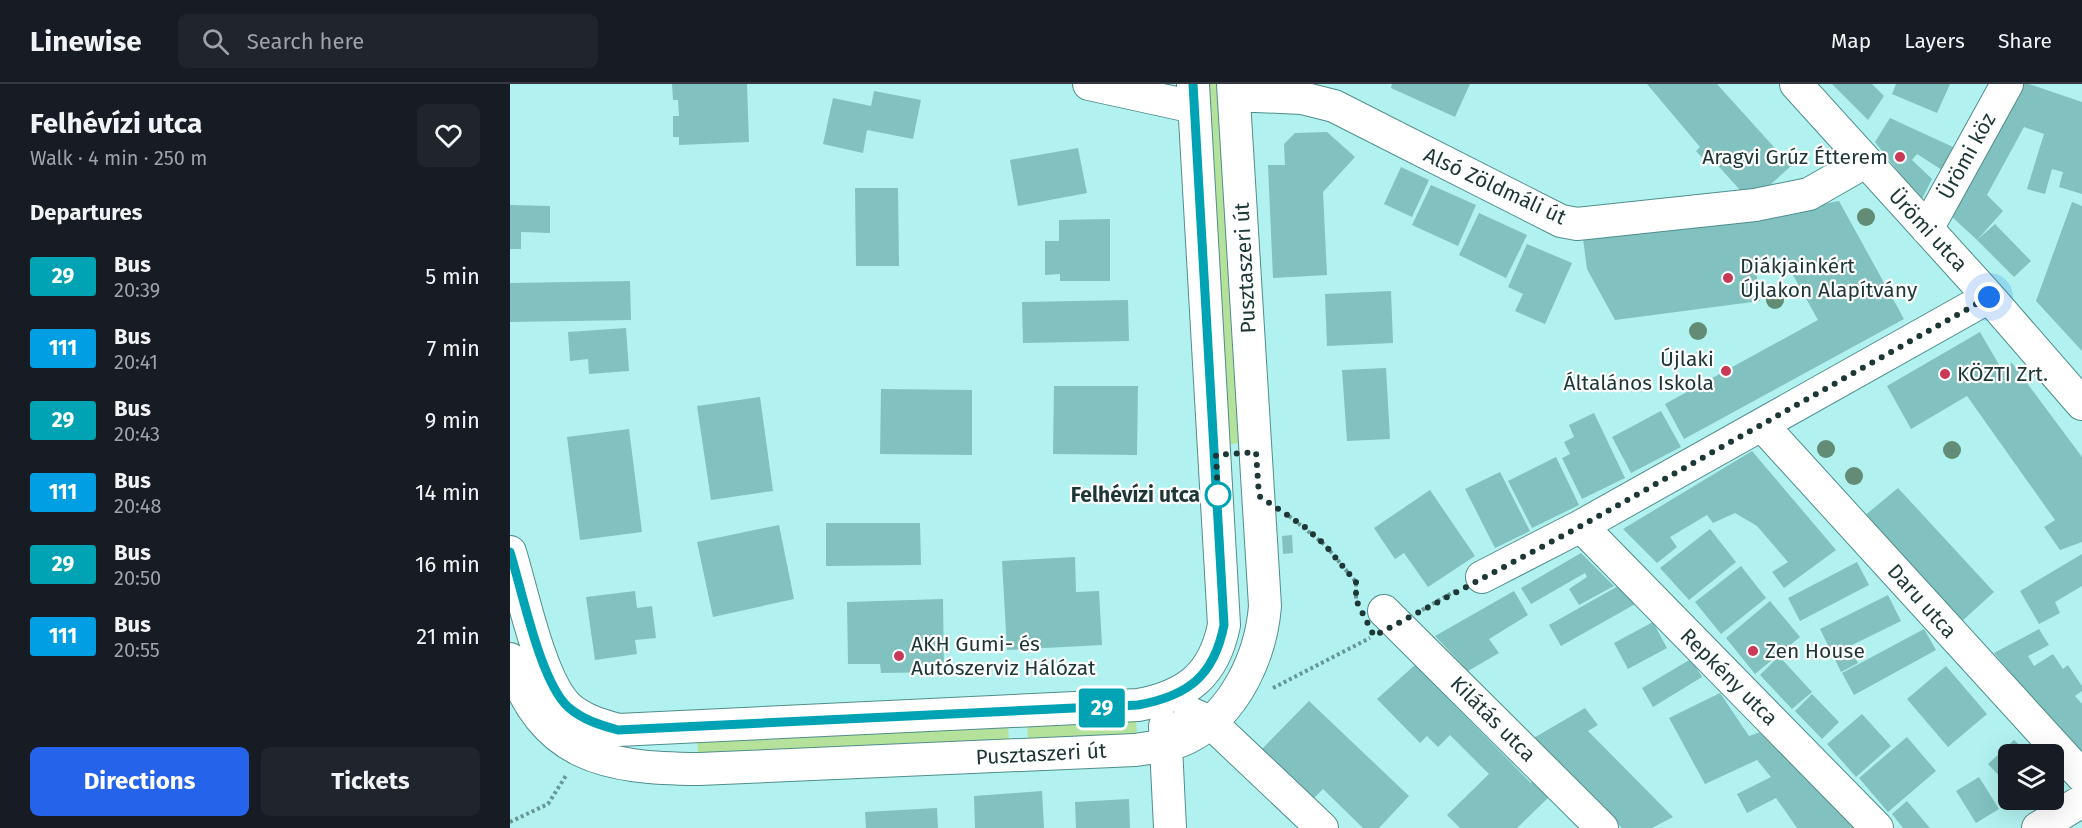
<!DOCTYPE html>
<meta charset="utf-8">
<style>
:root{--surface:#171b24;--page:#20242c;--text:#f1f3f6;--muted:#9ea1a6;--line:#363941;--accent:#2563eb}
body{margin:0;font-family:"Fira Sans",sans-serif;background:var(--page);color:var(--text);height:100vh;display:flex;flex-direction:column;font-size:22px;white-space:nowrap}
*{box-sizing:border-box;margin:0}
p{font-size:20px;color:var(--muted)}
.icon{flex:none;width:33px;height:33px;fill:none;stroke:currentColor;stroke-width:2;stroke-linecap:round;stroke-linejoin:round}
.map{position:relative;flex:1;overflow:hidden}
.details{display:flex;flex-direction:column;background:var(--surface);width:510px}
.details>*{flex:none}
.badge{padding:0 12px;border-radius:4px;font-size:21px;line-height:39px}
.controls{position:absolute;left:1488px;top:660px;display:grid;gap:12px}
.controls a{display:grid;place-items:center;width:66px;height:66px;border-radius:9px;background:var(--surface);box-shadow:0 6px 24px #0002;font-size:30px}
.you{position:absolute;width:30px;height:30px;margin:-15px;border:4px solid #fff;border-radius:50%;background:#1a73e8;box-shadow:0 0 0 9px #1a73e833}
.map>.badge{position:absolute;translate:-50% -50%;box-shadow:0 0 0 3px #fff}
h2{padding:0 30px;font-size:22px;line-height:54px}
.round{display:grid;place-items:center;flex:none;width:63px;height:63px;border-radius:9px;background:var(--page)}
.summary{display:flex;align-items:center;justify-content:space-between;height:102px;padding:0 30px}
h1{font-size:28px;font-weight:700;line-height:45px}
.button{display:flex;gap:12px;margin-top:auto;padding:12px 30px}
.button a{flex:1;height:69px;border-radius:9px;background:var(--accent);color:#fff;font-size:24px;font-weight:700;line-height:69px;text-align:center}
.button a+a{background:var(--page);color:var(--text)}
ul{padding:0;list-style:none}
li{display:flex;align-items:center;gap:18px;height:72px;padding:0 30px}
li div{flex:1}
li b{display:block;font-size:22px}
li em{font-style:normal}
li .badge{min-width:66px;font-weight:700;text-align:center}
header{display:flex;align-items:center;gap:36px;box-sizing:border-box;height:84px;padding:0 30px;background:var(--surface);border-bottom:2px solid var(--line)}
header strong{font-size:28px}
nav{display:flex;gap:33px;margin-inline-start:auto;font-size:21px}
.search{width:420px;height:54px;background:var(--page);display:flex;align-items:center;gap:15px;box-sizing:border-box;padding:0 21px;border-radius:9px;color:var(--muted);font-size:22px}
main{display:flex;flex:1;min-height:0}
.map>svg:first-child{display:block}
</style>
<header>
<strong>Linewise</strong>
<div class="search"><svg class="icon" aria-label="search" viewBox="0 0 24 24"><circle cx="10" cy="10" r="6"/><path d="M15 15l6 6"/></svg>Search here</div>
<nav><a>Map</a><a>Layers</a><a>Share</a></nav>
</header>
<main>
<section class="details">
<div class="summary"><div><h1>Felhévízi utca</h1><p>Walk · 4 min · 250 m</p></div><a class="round"><svg class="icon" aria-label="heart" viewBox="0 0 24 24"><path d="M12 20l-8-8c-3-5 5-10 8-4 3-6 11-1 8 4z"/></svg></a></div>
<h2>Departures</h2>
<ul>
<li><span class="badge" style="background:#00a3b4;color:#fff">29</span><div><b>Bus</b><p>20:39</p></div><em>5 min</em></li>
<li><span class="badge" style="background:#009ee3;color:#fff">111</span><div><b>Bus</b><p>20:41</p></div><em>7 min</em></li>
<li><span class="badge" style="background:#00a3b4;color:#fff">29</span><div><b>Bus</b><p>20:43</p></div><em>9 min</em></li>
<li><span class="badge" style="background:#009ee3;color:#fff">111</span><div><b>Bus</b><p>20:48</p></div><em>14 min</em></li>
<li><span class="badge" style="background:#00a3b4;color:#fff">29</span><div><b>Bus</b><p>20:50</p></div><em>16 min</em></li>
<li><span class="badge" style="background:#009ee3;color:#fff">111</span><div><b>Bus</b><p>20:55</p></div><em>21 min</em></li>
</ul>
<div class="button"><a>Directions</a><a>Tickets</a></div>
</section>
<div class="map">
<svg width="1572" height="744" viewBox="0 0 1572 744">
<rect width="100%" height="100%" fill="#b1f2f0"/>
<path fill="#b5e29a" d="M691,0H709L731,359L712,361Z
M626,633L627,651L518,656L517,638Z
M498,639L499,657L188,671L187,653Z"/>
<path fill="#81c1bf" d="M162,0H237L239,58L169,61V53H163V32H169L168,16H163Z
M882,0H960L945,33L881,4Z
M1137,0H1207L1281,82L1241,118L1201,74L1196,78L1186,67L1190,63Z
M1322,0H1362L1374,12L1358,36Z
M1386,0H1440L1427,29L1382,10Z
M1507,0H1519L1572,18V110L1549,103L1553,88L1542,85L1535,110L1517,105L1534,50L1514,43L1477,111L1493,127L1467,156L1439,130Z
M364,7L411,16L403,55L357,46L353,69L313,60L323,14L361,22Z
M1380,34L1443,63L1432,86L1407,70L1402,76L1422,95L1411,117L1365,58Z
M817,48L845,73L813,108L817,191L763,194L758,81H775L774,60L785,49Z
M568,64L577,109L508,122L500,76Z
M891,83L919,96L902,133L874,120Z
M921,101L966,121L948,162L902,141Z
M345,104H388L389,182H346Z
M1329,117L1394,235L1174,355L1155,320L1308,236L1273,173L1245,178L1250,217L1105,236L1077,185L1072,147L1239,134Z
M1562,118L1572,122V267L1526,217Z
M0,121L40,122V149L11,148V165H0Z
M969,129L1017,151L996,194L949,171Z
M600,135V197H550V190L535,191V157H549V136Z
M1485,140L1521,177L1504,193L1467,156Z
M1017,160L1062,179L1035,240L1005,227L1013,210L998,203Z
M120,197L121,236L0,238V199Z
M881,207L883,259L817,262L815,210Z
M618,216L619,257L513,259L512,218Z
M116,244L119,287L79,290L78,275L60,277L58,248Z
M1470,248L1492,286L1502,279L1572,373V458L1550,466L1534,443L1545,436L1457,312L1401,345L1377,302Z
M876,284L880,355L837,357L832,286Z
M544,302H628L627,371L543,370Z
M371,305L462,306V371L370,370Z
M250,313L263,407L201,416L187,322Z
M1151,327L1171,363L1121,389L1102,353Z
M1084,329L1115,394L1072,415L1052,374L1060,370L1054,358L1064,353L1059,341Z
M119,345L132,448L70,456L57,353Z
M1242,367L1326,466L1274,504L1262,488L1278,478L1247,442L1225,429L1203,439L1197,431L1160,453L1167,463L1147,479L1113,445Z
M1046,373L1069,421L1022,444L998,397Z
M990,388L1020,447L985,464L955,405Z
M1388,404L1484,508L1450,539L1353,433Z
M920,406L965,472L918,503L894,469L885,475L864,444Z
M316,439H410L411,481L316,482Z
M269,441L284,515L203,533L187,458Z
M1200,445L1226,478L1179,516L1150,484Z
M782,451L783,469L773,470L772,452Z
M1071,469L1104,502L1069,521L1059,505L1077,493L1075,489L1021,520L1011,504Z
M1572,470V502L1545,518L1550,529L1529,540L1510,507Z
M565,473L566,508L589,507L592,561L497,566L492,477Z
M1347,478L1359,501L1290,537L1278,514Z
M1231,482L1256,514L1211,550L1185,518Z
M1110,501L1127,519L1051,562L1039,541Z
M125,507L127,524L142,522L146,554L125,556L127,570L85,576L76,513Z
M1004,507L1018,531L979,555L989,569L958,587L925,552Z
M1378,511L1391,537L1340,562L1348,579L1331,588L1310,545Z
M433,515L434,588L371,589L370,580H338L337,518Z
M1260,517L1290,553L1245,590L1216,554Z
M1143,538L1157,564L1118,585L1104,559Z
M1414,545L1426,566L1344,611L1332,589Z
M1529,545L1539,561L1518,572L1524,582L1543,570L1553,585L1558,581L1572,602V607L1565,612L1572,620V675L1484,569Z
M1269,572L1302,608L1282,625L1250,591Z
M1181,575L1192,593L1143,623L1132,604Z
M905,581L1021,699L1023,697L1039,713L1007,744H950L937,731L979,690L940,651L928,663L917,652L910,659L867,615Z
M1436,582L1477,630L1438,663L1397,615Z
M1210,609L1239,652L1259,645L1344,744H1287L1266,714L1237,729L1227,710L1261,693L1247,676L1195,700L1159,634Z
M1302,610L1329,638L1312,655L1285,627Z
M799,617L899,712L869,744H853L813,705L804,714L752,665Z
M1075,624L1088,641L1078,647L1163,733L1142,744H1112L1022,655Z
M1352,630L1381,662L1346,693L1317,660Z
M1397,653L1426,687L1378,728L1349,694Z
M1504,656L1519,670H1498V701L1478,680Z
M1469,693L1489,725L1466,739L1446,707Z
M532,707L534,744H465L464,712Z
M619,715L620,744H566L565,718Z
M1397,717L1420,744H1393L1382,730Z
M427,724L428,744H356L355,728Z"/>
<g fill="none" stroke-linecap="round" stroke-linejoin="round">
<defs>
<path id="minor" d="M579,0L684,23
M1286,0L1479,213L1572,320
M724,11L792,14L824,22L1051,137L1067,140L1245,121L1299,110L1355,78
M1417,145L1497,0
M1252,341L1572,692
M1071,442L1367,744
M0,468C12,506 30,597 58,623C73,636 90,641 108,646L628,621C677,612 704,591 714,541L683,0
M972,493L1071,442L1479,213
M874,527L1092,744
M0,575C33,674 95,684 189,685L625,666C643,663 662,662 679,653C725,629 751,572 755,522L723,0
M680,629L700,638L812,744
M655,642L660,744
M1528,744L1572,717"/>
</defs>
<use href="#minor" stroke="#4f8e8d" stroke-width="34"/>
<path stroke="#689695" stroke-width="4" stroke-dasharray="3 3" stroke-linecap="butt" d="M779,432L815,461L846,498V516
M912,526L947,506
M763,604L860,554
M0,738L38,720L57,690"/>
<use href="#minor" stroke="#fff" stroke-width="32"/>
</g>
<g fill="#628c75">
<circle cx="1356" cy="133" r="9"/>
<circle cx="1265" cy="216" r="9"/>
<circle cx="1188" cy="247" r="9"/>
<circle cx="1316" cy="365" r="9"/>
<circle cx="1442" cy="366" r="9"/>
<circle cx="1344" cy="392" r="9"/>
</g>
<g fill="none" stroke-linecap="round" stroke-linejoin="round">
<defs>
<path id="line" d="M0,468C12,506 30,597 58,623C73,636 90,641 108,646L628,621C678,612 704,592 714,541L683,0"/>
</defs>
<use href="#line" stroke="#fff" stroke-width="14"/>
<use href="#line" stroke="#00a3b4" stroke-width="9"/>
<path stroke="#1c3736" stroke-width="6" stroke-dasharray="0 10.8" d="M708,411V413L706,371L746,368L749,412L795,443L815,461L846,498V516L864,552L1071,442L1479,213"/>
</g>
<g fill="#c93955" stroke="#fff" stroke-width="2">
<circle cx="1390" cy="73" r="6"/>
<circle cx="1218" cy="194" r="6"/>
<circle cx="1216" cy="287" r="6"/>
<circle cx="1435" cy="290" r="6"/>
<circle cx="1243" cy="567" r="6"/>
<circle cx="389" cy="572" r="6"/>
</g>
<circle fill="#fff" stroke="#00a3b4" stroke-width="3" cx="708" cy="411" r="12"/>
<g text-anchor="middle" stroke-width="4.5" stroke-linejoin="round" paint-order="stroke">
<g font-size="21" fill="#1c3736" stroke="#fff">
<text transform="translate(1457 72) rotate(-61)" y="7">Ürömi köz</text>
<text transform="translate(985 102) rotate(25)" y="7">Alsó Zöldmáli út</text>
<text transform="translate(1418 146) rotate(47)" y="7">Ürömi utca</text>
<text transform="translate(735 184) rotate(-93)" y="7">Pusztaszeri út</text>
<text transform="translate(1412 517) rotate(48)" y="7">Daru utca</text>
<text transform="translate(1219 593) rotate(45)" y="7">Repkény utca</text>
<text transform="translate(983 635) rotate(45)" y="7">Kilátás utca</text>
<text transform="translate(531 670) rotate(-3)" y="7">Pusztaszeri út</text>
</g>
<g font-size="21" fill="#1c3736" stroke="#fff" text-anchor="start">
<text x="1378" y="80" text-anchor="end">Aragvi Grúz Étterem</text>
<text x="1230" y="189">Diákjainkért<tspan x="1230" dy="24">Újlakon Alapítvány</tspan></text>
<text x="1204" y="282" text-anchor="end">Újlaki<tspan x="1204" dy="24">Általános Iskola</tspan></text>
<text x="1447" y="297">KÖZTI Zrt.</text>
<text x="401" y="567">AKH Gumi- és<tspan x="401" dy="24">Autószerviz Hálózat</tspan></text>
<text x="1255" y="574">Zen House</text>
</g>
<g font-size="21" font-weight="bold" fill="#1c3736" stroke="#fff" text-anchor="end">
<text x="690" y="418">Felhévízi utca</text>
</g>
</g>
</svg>
<div class="controls">
<a><svg class="icon" aria-label="layers" viewBox="0 0 24 24"><path d="M12 4l9 5-9 5-9-5zM3 14l9 5 9-5"/></svg></a>
</div>
<div class="you" style="left:1479px;top:213px"></div>
<b class="badge" style="left:592px;top:624px;background:#00a3b4;color:#fff">29</b>
</div>
</main>
